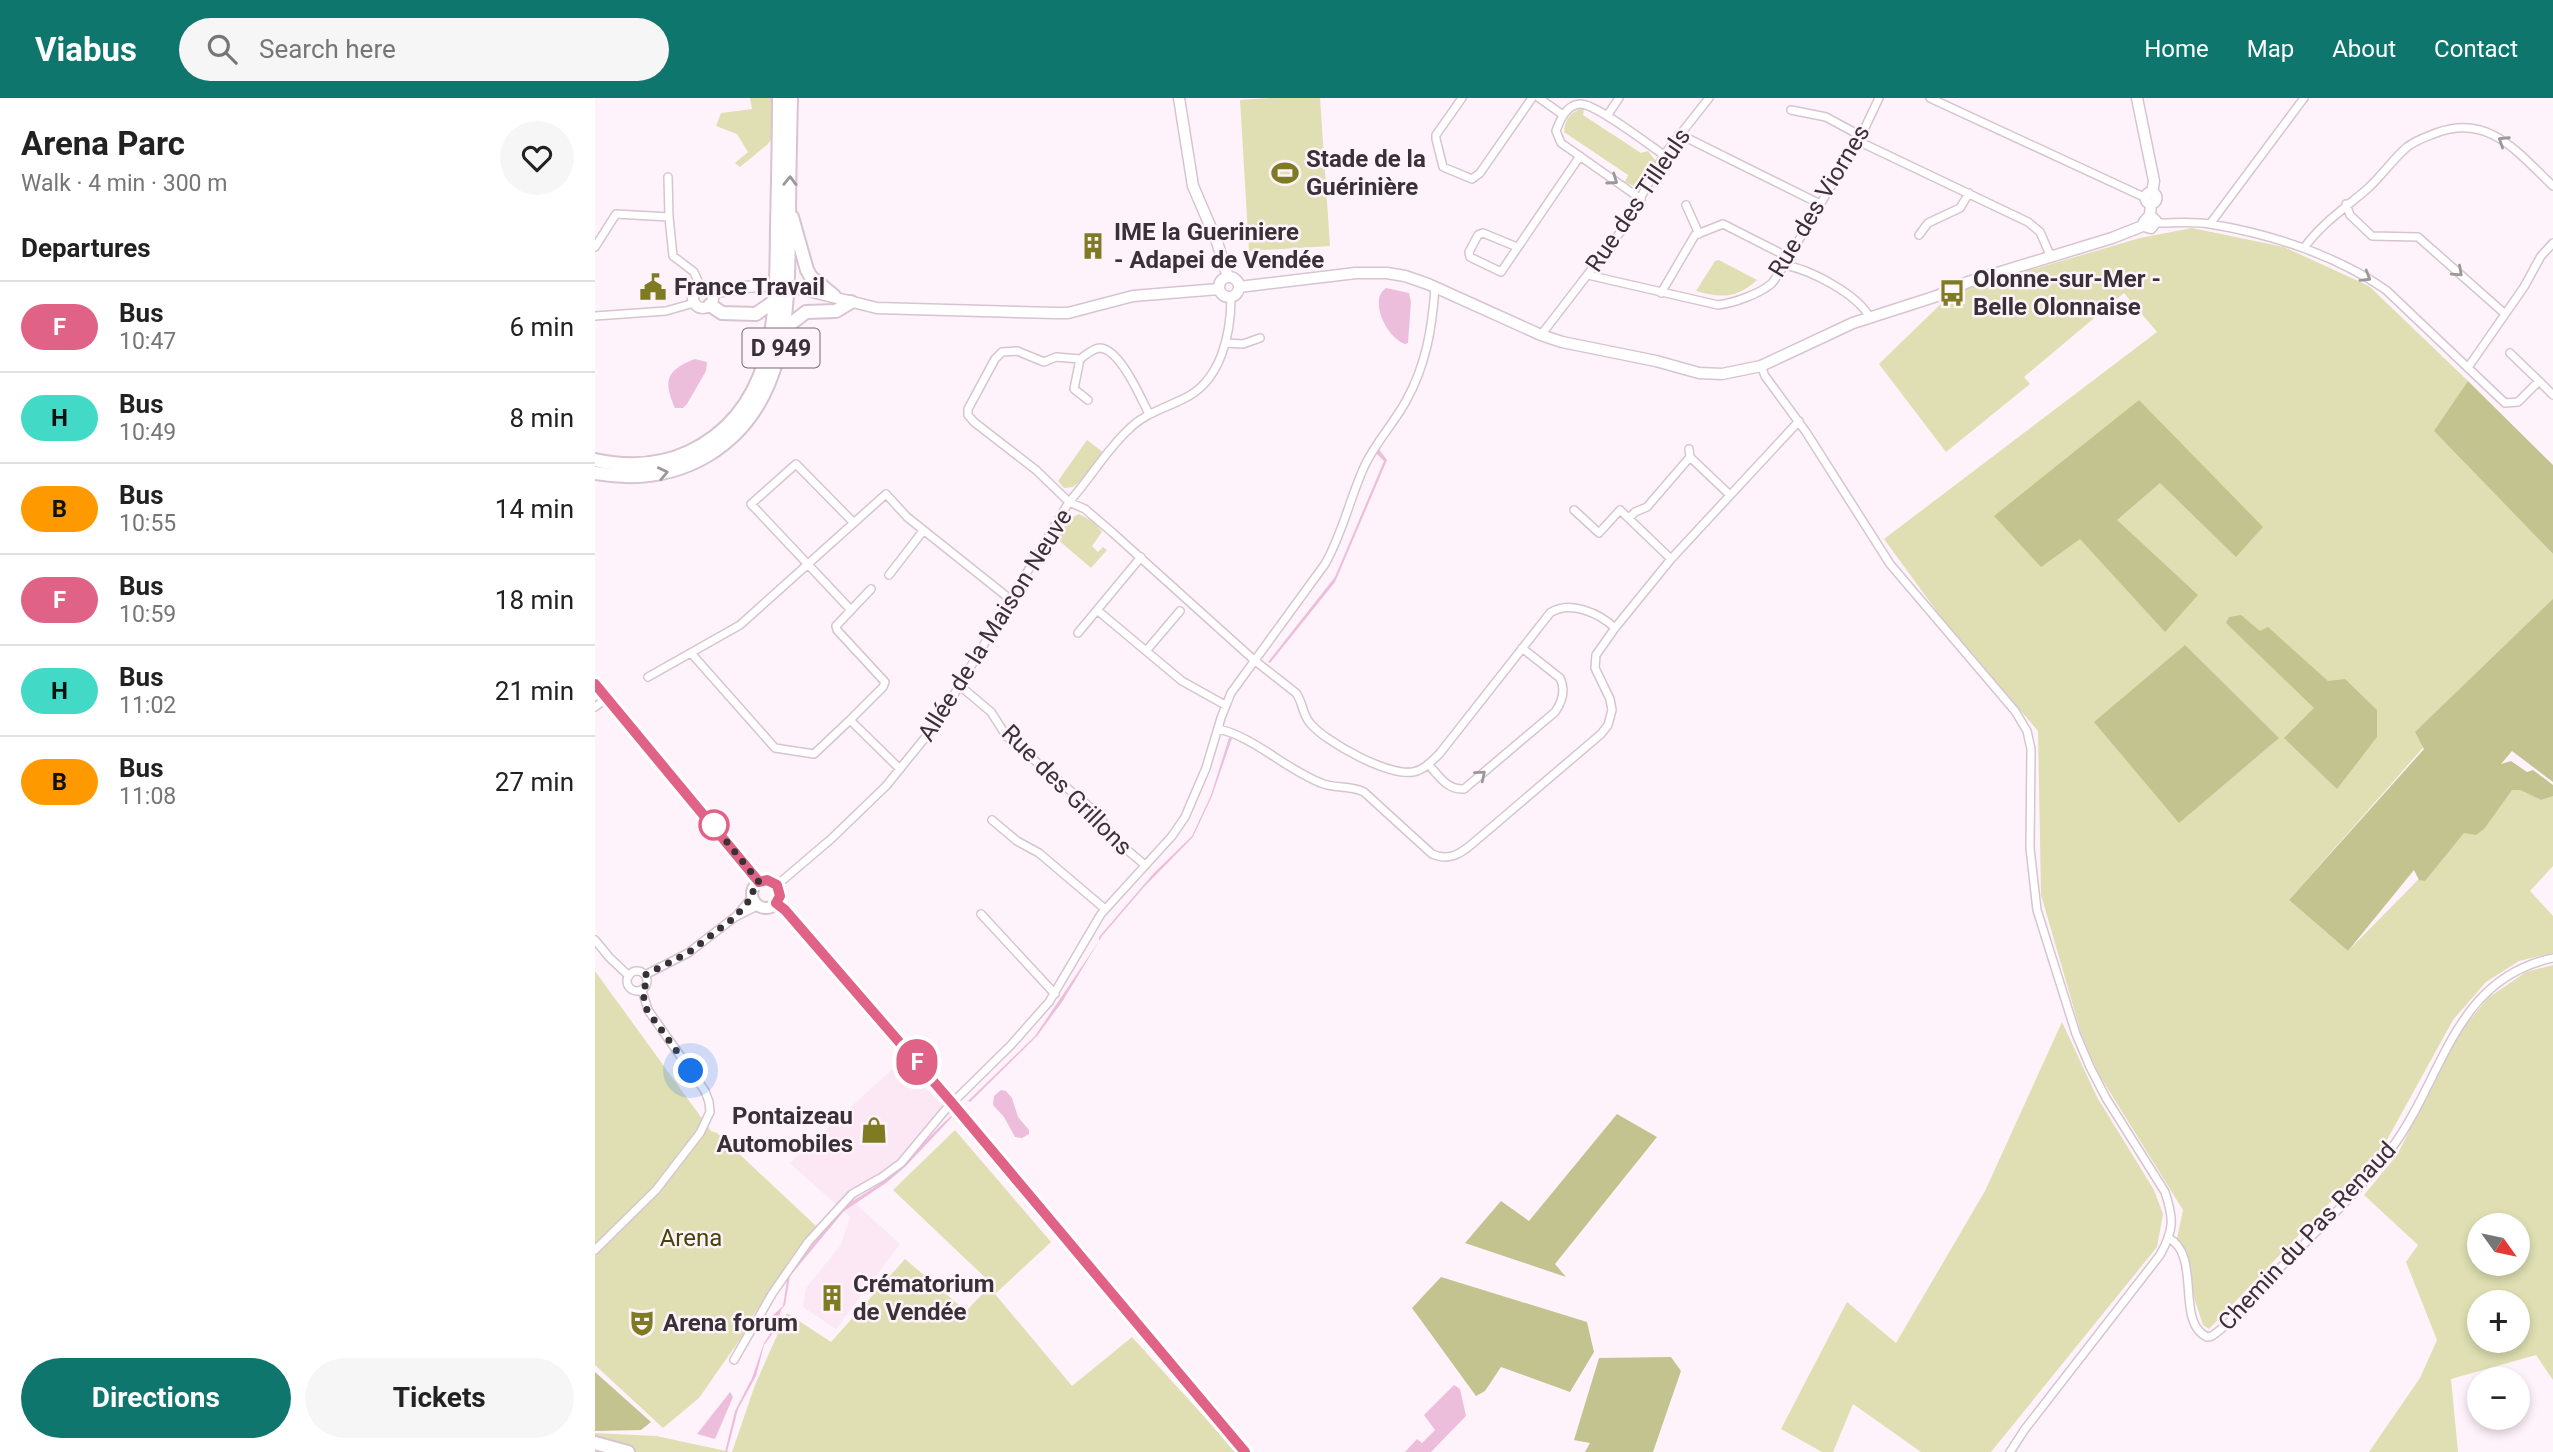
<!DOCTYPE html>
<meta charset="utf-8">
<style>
:root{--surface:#fff;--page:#f6f6f6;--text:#222;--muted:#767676;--line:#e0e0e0;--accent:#0f766e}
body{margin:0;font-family:Roboto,sans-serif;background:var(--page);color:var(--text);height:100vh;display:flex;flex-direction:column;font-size:26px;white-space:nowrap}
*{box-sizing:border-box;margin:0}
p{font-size:23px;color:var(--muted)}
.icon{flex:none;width:38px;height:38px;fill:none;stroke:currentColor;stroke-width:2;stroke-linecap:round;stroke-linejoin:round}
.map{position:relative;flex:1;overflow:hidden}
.side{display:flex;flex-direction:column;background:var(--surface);width:595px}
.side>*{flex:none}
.badge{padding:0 14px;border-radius:23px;font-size:24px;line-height:46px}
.needle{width:46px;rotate:123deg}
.tools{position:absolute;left:1872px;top:1115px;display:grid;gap:14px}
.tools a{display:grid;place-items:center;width:63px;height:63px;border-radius:50%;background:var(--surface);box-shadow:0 4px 10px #0003;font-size:35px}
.you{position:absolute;width:35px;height:35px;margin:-18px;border:5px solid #fff;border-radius:50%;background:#1a73e8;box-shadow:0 0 0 10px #1a73e833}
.map>.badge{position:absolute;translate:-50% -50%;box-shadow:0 0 0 4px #fff}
h2{padding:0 21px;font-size:26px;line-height:63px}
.round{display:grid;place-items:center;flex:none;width:74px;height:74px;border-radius:37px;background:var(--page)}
.headline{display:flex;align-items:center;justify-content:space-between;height:119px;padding:0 21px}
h1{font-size:33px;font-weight:700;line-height:52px}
.primary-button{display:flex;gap:14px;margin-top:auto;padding:14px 21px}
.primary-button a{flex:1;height:80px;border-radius:42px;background:var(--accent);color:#fff;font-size:28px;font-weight:700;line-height:80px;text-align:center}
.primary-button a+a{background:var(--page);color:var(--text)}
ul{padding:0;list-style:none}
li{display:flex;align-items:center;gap:21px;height:91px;padding:0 21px;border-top:2px solid var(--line)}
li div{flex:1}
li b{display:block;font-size:26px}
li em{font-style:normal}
li .badge{min-width:77px;font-weight:700;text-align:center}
header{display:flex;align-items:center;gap:42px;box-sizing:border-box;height:98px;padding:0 35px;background:var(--accent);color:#fff}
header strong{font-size:33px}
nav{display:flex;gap:38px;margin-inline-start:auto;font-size:24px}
.search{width:490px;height:63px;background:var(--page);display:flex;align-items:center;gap:18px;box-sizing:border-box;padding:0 24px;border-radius:38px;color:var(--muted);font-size:26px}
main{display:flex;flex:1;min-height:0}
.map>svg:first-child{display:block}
</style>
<header>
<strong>Viabus</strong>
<div class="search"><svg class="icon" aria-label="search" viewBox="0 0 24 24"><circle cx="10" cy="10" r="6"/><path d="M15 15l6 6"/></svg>Search here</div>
<nav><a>Home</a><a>Map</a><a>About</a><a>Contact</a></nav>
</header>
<main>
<section class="side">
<div class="headline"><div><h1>Arena Parc</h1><p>Walk · 4 min · 300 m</p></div><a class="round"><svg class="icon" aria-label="heart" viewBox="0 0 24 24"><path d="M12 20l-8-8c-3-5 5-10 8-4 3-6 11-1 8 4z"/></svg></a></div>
<h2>Departures</h2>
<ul>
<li><span class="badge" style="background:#e06287;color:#fff">F</span><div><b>Bus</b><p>10:47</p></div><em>6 min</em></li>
<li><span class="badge" style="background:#43d9c7;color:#111">H</span><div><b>Bus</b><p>10:49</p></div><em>8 min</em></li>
<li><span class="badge" style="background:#f90;color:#111">B</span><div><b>Bus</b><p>10:55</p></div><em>14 min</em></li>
<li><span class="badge" style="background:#e06287;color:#fff">F</span><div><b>Bus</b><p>10:59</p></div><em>18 min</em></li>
<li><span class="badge" style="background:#43d9c7;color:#111">H</span><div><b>Bus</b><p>11:02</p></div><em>21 min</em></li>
<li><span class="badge" style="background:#f90;color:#111">B</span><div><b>Bus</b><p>11:08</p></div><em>27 min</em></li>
</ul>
<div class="primary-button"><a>Directions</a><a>Tickets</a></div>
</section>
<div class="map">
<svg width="1958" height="1354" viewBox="0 0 1958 1354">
<rect width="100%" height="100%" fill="#fef3fa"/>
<path fill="#fce7f4" d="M304,965L356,1015L261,1106L305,1146L241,1231L208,1209L211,1190L246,1147L255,1119L195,1065Z"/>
<path fill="#dfdfb3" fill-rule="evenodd" d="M155,0H178L177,40L173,46L145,69L140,65L153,54L142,36L121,28L126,15L157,11Z
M675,0H725L735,148L654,153L645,2Z
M989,10L988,17L1046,55L1053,53L1060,62L1045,91L1030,84L1033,77L969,34C970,21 976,13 989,10Z
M1597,130L1689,149L1774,188L1873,283L1840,334L1958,456V502L1694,802L1753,853L1869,735L1890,730L1917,691L1925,692L1946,702L1958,696V768L1935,793L1958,818V855L1924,863L1891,884L1858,922L1788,1049L1614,1231L1608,1227L1581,1145L1588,1112L1503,975L1486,935L1446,797L1443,633L1351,526L1289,441L1562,234L1529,195L1429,279L1435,286L1351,354L1284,266L1357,195L1545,140Z
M1124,162L1162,182C1141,201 1126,200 1101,193L1120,163Z
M492,342L509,355L483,385L478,389L469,390L463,383Z
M484,416L499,424L507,434L497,448L503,454L508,449L512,452L496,470L461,440L476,420Z
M1958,867V1282L1941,1257L1856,1281L1863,1354H1774L1825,1280L1842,1242L1811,1164L1823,1147L1769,1097L1802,1057L1864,935L1893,900L1931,874ZM1885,1127H1923V1166H1885ZM1885,1204H1923V1242H1885Z
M0,873L116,1033L122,1035L221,1128L197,1159L159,1216L148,1237L104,1300L68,1330L0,1267Z
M1467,924L1502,999L1559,1092L1568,1116L1562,1149L1396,1354H1326L1258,1306L1238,1354H1227L1186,1331L1252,1204L1301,1245L1390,1093Z
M360,1032L456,1144L400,1196L477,1288L537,1239L641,1354H137L160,1287L192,1215L236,1244L310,1161L371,1213L397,1186L298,1092Z
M0,1335L61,1338L136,1354H0Z"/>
<path fill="#c3c390" d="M1873,283L1958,367V456L1839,333Z
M1544,302L1668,429L1641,459L1565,385L1522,422L1603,497L1570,534L1485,441L1446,469L1399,418Z
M1958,501V684L1917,653L1906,666L1916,663L1932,674L1938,672L1958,687V698L1946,702L1925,692H1917L1890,730L1881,737L1869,735L1830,783L1824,782L1819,772L1753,853L1694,802L1829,651L1820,634Z
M1646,517L1665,533L1673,529L1733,583L1750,581L1782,612V639L1742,691L1689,640L1719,610L1631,525L1634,519Z
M1590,547L1684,640L1584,725L1499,624Z
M1022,1016L1062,1039L960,1166L971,1179L870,1145L906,1103L934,1123Z
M846,1179L992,1224L999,1254L975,1294L906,1269L890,1293L881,1298L817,1210Z
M1076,1259L1086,1273L1058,1354H990L995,1345L979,1342L1004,1260Z
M0,1274L56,1324L46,1332L0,1333Z"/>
<path fill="#edbddc" d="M791,190L814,195L816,204L813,245L810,246C792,240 773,202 791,190Z
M100,261L112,264L111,273L92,306L88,310H80C68,283 71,272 100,261Z
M783,350L792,362L740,484L675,565L673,564L740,479L789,363L780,354Z
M634,640H637L617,698L598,739L549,789L507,838L467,904L442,938L375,1004L373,1003L440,938L504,843V839L559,775L597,738L616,697Z
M406,992L411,993L417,1000L423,1019L434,1032V1036L427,1040L420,1039L409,1019L398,1007L399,998Z
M356,1018L357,1019L310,1069L291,1085L249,1113L195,1178L190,1207L186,1212L181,1231L169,1247L161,1278L143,1311L132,1354H130L140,1313L157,1280L169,1245L175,1236L177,1226L175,1220L188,1208L193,1176L251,1106C296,1085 321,1050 356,1018Z
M859,1287L865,1291L871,1318L836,1354H810L822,1341L827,1345L840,1332L829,1317Z
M135,1294L138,1299L120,1341L102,1336Z"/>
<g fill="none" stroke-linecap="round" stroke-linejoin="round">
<defs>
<path id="minor" d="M867,0L841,37V41L848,69L877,81L885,75L937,0
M944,0L968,17
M1335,0L1551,100
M1196,12L1231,19L1266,38
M1012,18L1024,0
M1084,36L1225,106
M1263,43L1433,124L1445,134L1456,159
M73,79L74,119
M1046,101L966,45L961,33C965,22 971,7 985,6C1000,5 1054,47 1069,57
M1751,106L1755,117L1777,138L1823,139L1909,215
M1091,107L1104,136
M1561,125C1579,125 1598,123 1615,126C1676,136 1741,157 1791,192L1910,305L1923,304L1944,283L1958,297
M1615,126L1709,0
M1324,137L1333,125L1365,110L1374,95
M0,149L21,116L74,119L78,158L99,174L106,190
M922,149L888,135L883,137L874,154L875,159L906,174L985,58
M1709,150C1726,126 1750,110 1771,92C1786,79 1797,62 1812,49C1821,42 1831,39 1841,35C1894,15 1923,55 1958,88
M1189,167C1214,171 1263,196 1275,220
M993,177L1123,207C1139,205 1164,196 1176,186C1181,181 1185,173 1189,167L1266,38L1284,0
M1066,195L1100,137L1128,126L1193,159
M0,218L71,213L99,205
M946,237L1030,128L1069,57L1114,0
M630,245L648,246L665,240
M1915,255L1944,283
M485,261L479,291L493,302
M1166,268L1170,278L1211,334L1295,466L1420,613L1432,633L1436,651L1435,750L1442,812L1481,936L1495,969L1511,1000L1570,1094C1579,1121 1579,1132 1565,1157L1430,1331L1415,1354
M1874,268L1929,189L1946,158L1958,145
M554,316C546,300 525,251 505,250C498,250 491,257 485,261L461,259L449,264L422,253L407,254L400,261L373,311V317L379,324L441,372L474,404L490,411L518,435L659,562L701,595C708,604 707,616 715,625C730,644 793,678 818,674C829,672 837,663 845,655L955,515C975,502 1004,515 1020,530
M1094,351L1095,359L1135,397
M979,412L1004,435L1025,412L1076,461
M1034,420L1040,414L1052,409L1095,359
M546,459L502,512L587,583L630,607
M294,477L328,433
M255,511L156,406L201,366L259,425
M483,535L502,512
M551,553L585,513
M96,555L180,650L219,656L255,622L305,671
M53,579L145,527L291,396L312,419L415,501
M364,587L396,614L412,639L504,717L518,740L550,767
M0,609L12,600
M255,622L288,589L290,584L242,532L241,528L276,491
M624,631C661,640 690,671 726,685C740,691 755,687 769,694L837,756C853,763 864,757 877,746L1006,636L1013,627L1017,612L1015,601L1000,570L1001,557L1020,530L1076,461L1204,323
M833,666C844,678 852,692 869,691L960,614C967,604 971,592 965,580L927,550
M397,722L422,743L444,755L510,811
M182,787L236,741L291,688L342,625L474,404C494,382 510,354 532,333C548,316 568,311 588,301C626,284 636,236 636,199
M143,816L158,798
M386,816L460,896
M0,842L14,859L34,878
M32 883a10 10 0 1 1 20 0a10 10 0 1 1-20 0Z
M50,877L93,855L140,819L164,807
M1574,1140C1607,1159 1580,1224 1612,1239L1617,1238C1642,1220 1663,1193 1684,1171C1722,1132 1764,1094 1796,1051C1849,980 1858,881 1958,860
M0,1152L61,1092L105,1035L115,1014L114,1004L110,993L53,912L47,892
M139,1262L177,1196L213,1144L257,1096L287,1079L306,1065L351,1011L416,947L454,904L506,816L577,738L590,719L611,670L626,620L636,595L730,466C748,435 755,399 770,367C781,344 799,325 811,303C831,267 837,231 840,190"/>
<path id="tertiary" d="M584,0L598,88L622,144L633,179
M1542,0L1559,83L1557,95
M1550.5 100a5.5 5.5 0 1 1 11 0a5.5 5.5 0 1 1-11 0Z
M1555,117L1561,123L1556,130L1552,129L1549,124L1555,117L1556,106
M624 189a10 10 0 1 1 20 0a10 10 0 1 1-20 0Z
M644,189L761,175H792L810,178L833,186L946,237L967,244L1061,263L1104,275L1127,276L1166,268L1258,225L1342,198L1373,184L1517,140L1550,127
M201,190L282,210L460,215H473L538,198L624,191
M98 200a10 10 0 1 1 20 0a10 10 0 1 1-20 0Z
M117,195L148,189L171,188"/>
<path id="secondary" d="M0,586L164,784
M157 796a14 14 0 1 1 28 0a14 14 0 1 1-28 0Z
M181,805L190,812L357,1005L650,1354"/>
<path id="primary" d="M197,119L212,172L216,179L239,198
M115,207L127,215L161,216L181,202
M189,231L211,214L241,213L256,204
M0,362C32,369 64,368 94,354C184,311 181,214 182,129C183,86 184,43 184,0
M0,375C40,382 78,378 113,357C194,308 193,211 194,128C194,85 195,43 196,0
M0,1345L33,1354"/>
</defs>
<use href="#minor" stroke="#d7c4d0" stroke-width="10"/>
<use href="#tertiary" stroke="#d7c4d0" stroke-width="13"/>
<use href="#secondary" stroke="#d7c4d0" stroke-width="14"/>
<use href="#primary" stroke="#d7c4d0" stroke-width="16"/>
<use href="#minor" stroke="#fff" stroke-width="7"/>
<use href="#tertiary" stroke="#fff" stroke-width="10"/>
<use href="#secondary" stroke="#fff" stroke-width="10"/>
<use href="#primary" stroke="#fff" stroke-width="12"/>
</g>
<defs><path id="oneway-chevron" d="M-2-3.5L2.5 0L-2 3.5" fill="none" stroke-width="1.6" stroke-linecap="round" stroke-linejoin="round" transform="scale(1.75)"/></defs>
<g stroke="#9c989a">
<use href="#oneway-chevron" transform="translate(1908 43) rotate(-147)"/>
<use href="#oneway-chevron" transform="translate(1018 82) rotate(35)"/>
<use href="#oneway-chevron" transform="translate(195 83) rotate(-89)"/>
<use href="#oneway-chevron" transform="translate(1863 174) rotate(42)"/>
<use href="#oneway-chevron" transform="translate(1771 179) rotate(31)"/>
<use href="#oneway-chevron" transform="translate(68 375) rotate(-12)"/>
<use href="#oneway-chevron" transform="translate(886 677) rotate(-40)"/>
</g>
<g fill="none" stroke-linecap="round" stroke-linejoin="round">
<defs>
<path id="line" d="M0,586L164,784L172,782L182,787L185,798L181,805L190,812L357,1005L650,1354"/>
</defs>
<use href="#line" stroke="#fff" stroke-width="16"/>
<use href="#line" stroke="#e06287" stroke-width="10"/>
<path stroke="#383136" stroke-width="7" stroke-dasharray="0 12.6" d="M96,973L52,912L47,892L51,887L50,877L93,855L140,819L158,798V791L164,784L112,719L119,727"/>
</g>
<defs>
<symbol id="stadium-bare" viewBox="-9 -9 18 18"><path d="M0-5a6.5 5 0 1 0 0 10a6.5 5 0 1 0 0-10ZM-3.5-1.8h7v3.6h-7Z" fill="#7e7b22" stroke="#fef3fa" stroke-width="2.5" paint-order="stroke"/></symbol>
<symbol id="building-bare" viewBox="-9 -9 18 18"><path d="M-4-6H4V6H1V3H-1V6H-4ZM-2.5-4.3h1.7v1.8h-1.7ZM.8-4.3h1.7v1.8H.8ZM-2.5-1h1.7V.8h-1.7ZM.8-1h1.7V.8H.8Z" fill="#7e7b22" stroke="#fef3fa" stroke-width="2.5" paint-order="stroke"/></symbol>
<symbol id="civic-bare" viewBox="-9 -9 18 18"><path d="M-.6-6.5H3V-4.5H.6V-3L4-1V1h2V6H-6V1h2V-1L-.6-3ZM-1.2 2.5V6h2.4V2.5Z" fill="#7e7b22" stroke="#fef3fa" stroke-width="2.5" paint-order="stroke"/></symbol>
<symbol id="bus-bare" viewBox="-9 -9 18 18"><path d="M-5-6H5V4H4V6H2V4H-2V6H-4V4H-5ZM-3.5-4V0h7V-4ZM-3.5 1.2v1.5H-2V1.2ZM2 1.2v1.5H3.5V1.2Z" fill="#7e7b22" stroke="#fef3fa" stroke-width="2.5" paint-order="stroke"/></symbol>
<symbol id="shop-bare" viewBox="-9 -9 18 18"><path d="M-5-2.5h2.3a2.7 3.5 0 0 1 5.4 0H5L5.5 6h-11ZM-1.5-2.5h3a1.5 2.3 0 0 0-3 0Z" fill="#7e7b22" stroke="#fef3fa" stroke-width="2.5" paint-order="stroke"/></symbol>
<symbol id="theatre-bare" viewBox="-9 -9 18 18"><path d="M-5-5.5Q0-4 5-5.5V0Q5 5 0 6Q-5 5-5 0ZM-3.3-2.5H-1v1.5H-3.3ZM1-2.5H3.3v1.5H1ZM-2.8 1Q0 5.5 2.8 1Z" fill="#7e7b22" stroke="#fef3fa" stroke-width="2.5" paint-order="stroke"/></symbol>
</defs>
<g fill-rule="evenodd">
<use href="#stadium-bare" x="671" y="56" width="38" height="38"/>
<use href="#building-bare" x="479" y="129" width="38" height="38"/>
<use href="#civic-bare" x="39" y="170" width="38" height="38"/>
<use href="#bus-bare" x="1338" y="176" width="38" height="38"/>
<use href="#shop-bare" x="260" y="1013" width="38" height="38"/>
<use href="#building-bare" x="218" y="1181" width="38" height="38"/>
<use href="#theatre-bare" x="28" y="1206" width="38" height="38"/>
</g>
<circle fill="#fff" stroke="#e06287" stroke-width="3.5" cx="119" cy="727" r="14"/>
<g text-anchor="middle" stroke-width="5" stroke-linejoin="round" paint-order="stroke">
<rect fill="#fef3fa" stroke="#736b71" stroke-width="2" x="147.5" y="230.5" width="77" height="39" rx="5"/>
<g font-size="23" font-weight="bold" fill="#383136">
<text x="186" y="258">D 949</text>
</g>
<g font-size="24" font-weight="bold" fill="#383136" stroke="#fef3fa" text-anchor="start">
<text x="711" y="69">Stade de la<tspan x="711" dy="28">Guérinière</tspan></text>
<text x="519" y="142">IME la Gueriniere<tspan x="519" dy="28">- Adapei de Vendée</tspan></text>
<text x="1378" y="189">Olonne-sur-Mer -<tspan x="1378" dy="28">Belle Olonnaise</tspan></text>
<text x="79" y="197">France Travail</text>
<text x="258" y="1026" text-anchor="end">Pontaizeau<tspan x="258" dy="28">Automobiles</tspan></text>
<text x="258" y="1194">Crématorium<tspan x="258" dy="28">de Vendée</tspan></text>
<text x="68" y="1233">Arena forum</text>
</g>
<g font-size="24" fill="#383136" stroke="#fef3fa">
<text transform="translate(1043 102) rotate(-56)" y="8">Rue des Tilleuls</text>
<text transform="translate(1224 103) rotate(-59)" y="8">Rue des Viornes</text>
<text transform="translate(400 527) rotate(-58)" y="8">Allée de la Maison Neuve</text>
<text transform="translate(472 692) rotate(45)" y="8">Rue des Grillons</text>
<text transform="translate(1712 1138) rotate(-47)" y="8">Chemin du Pas Renaud</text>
</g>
<g font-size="24" fill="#464405" stroke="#fef3fa">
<text x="96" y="1148">Arena</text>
</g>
</g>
</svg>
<div class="tools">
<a><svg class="needle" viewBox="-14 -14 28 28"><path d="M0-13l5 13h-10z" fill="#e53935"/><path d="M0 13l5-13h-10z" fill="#767676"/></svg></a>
<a>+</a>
<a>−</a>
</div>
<div class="you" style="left:96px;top:973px"></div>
<b class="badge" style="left:322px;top:964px;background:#e06287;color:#fff">F</b>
</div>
</main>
